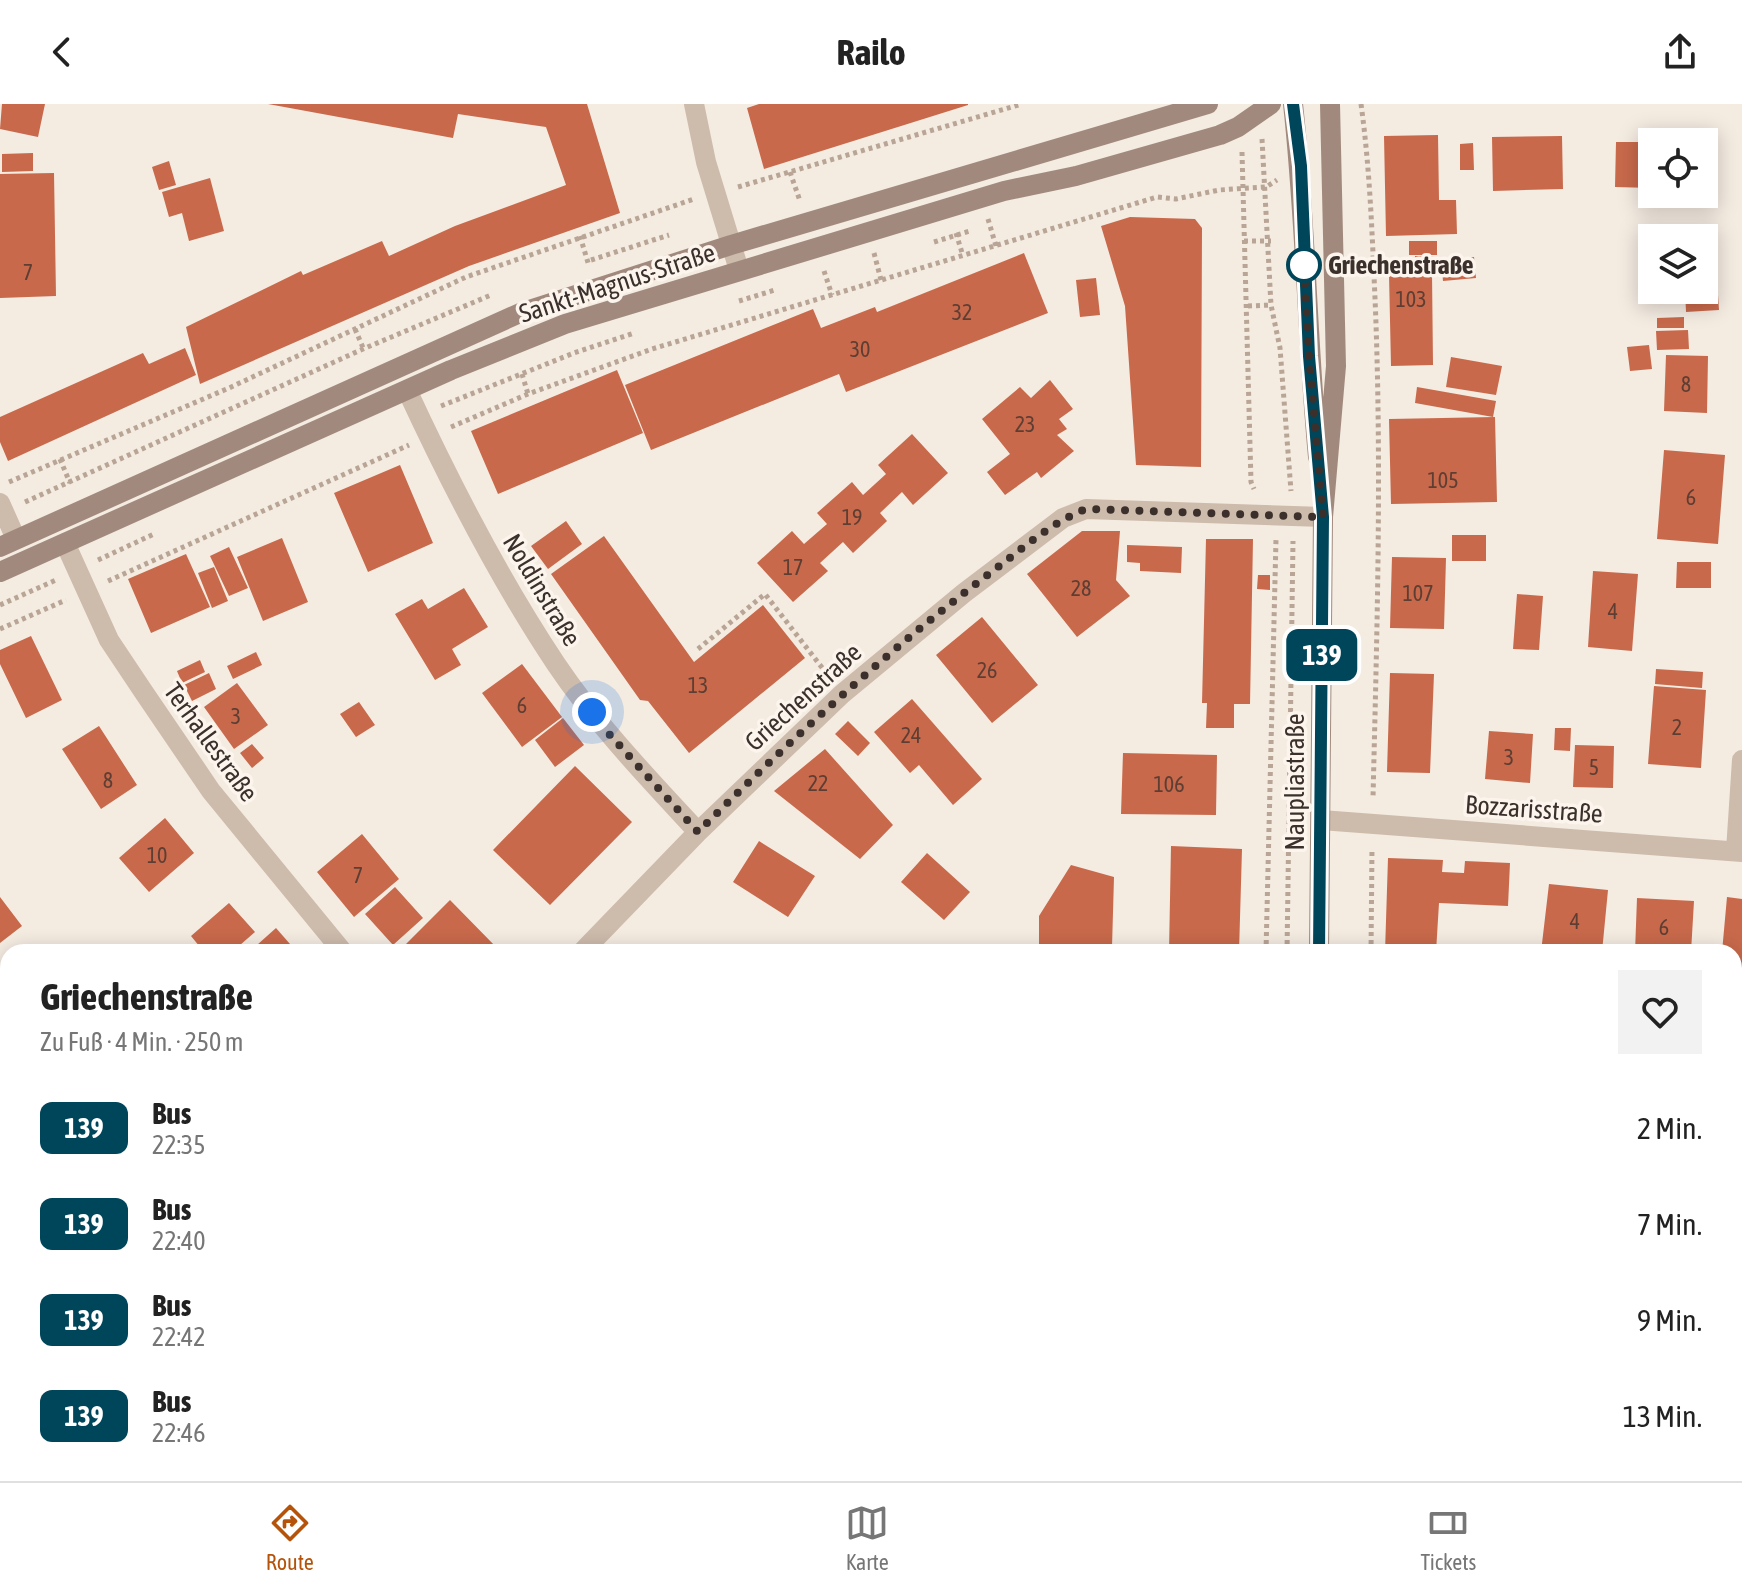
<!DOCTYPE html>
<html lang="de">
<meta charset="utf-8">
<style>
:root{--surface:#fff;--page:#f2f2f2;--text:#222;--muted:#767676;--line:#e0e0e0;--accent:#b45309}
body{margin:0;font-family:"Asap Condensed",sans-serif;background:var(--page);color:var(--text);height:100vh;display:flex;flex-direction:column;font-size:30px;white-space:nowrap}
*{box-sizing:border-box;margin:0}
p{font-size:26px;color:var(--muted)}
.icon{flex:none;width:44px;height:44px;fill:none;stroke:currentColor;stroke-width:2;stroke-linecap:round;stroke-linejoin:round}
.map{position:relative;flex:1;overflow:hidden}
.sheet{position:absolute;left:0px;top:840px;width:1742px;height:538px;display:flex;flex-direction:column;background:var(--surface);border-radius:24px 24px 0 0;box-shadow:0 4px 20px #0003}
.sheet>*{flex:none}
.badge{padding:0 16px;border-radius:12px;font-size:28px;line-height:52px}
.buttons{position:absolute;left:1638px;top:24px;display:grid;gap:16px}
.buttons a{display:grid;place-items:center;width:80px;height:80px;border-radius:0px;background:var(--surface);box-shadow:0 4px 20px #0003;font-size:40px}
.you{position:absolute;width:40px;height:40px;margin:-20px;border:6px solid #fff;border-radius:50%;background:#1a73e8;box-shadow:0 0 0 12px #1a73e833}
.map>.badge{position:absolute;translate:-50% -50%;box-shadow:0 0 0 4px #fff}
.round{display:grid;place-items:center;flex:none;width:84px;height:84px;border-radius:0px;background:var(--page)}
.headline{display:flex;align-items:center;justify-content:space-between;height:136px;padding:0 40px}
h1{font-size:38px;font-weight:700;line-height:60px}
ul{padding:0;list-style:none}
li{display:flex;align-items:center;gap:24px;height:96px;padding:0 40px}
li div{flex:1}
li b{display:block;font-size:30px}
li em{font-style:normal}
li .badge{min-width:88px;font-weight:700;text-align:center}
header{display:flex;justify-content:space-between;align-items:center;height:104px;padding:0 40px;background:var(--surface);font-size:36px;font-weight:700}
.tab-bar{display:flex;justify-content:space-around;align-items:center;height:112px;border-top:2px solid var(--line);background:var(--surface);font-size:22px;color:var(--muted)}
.tab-bar a{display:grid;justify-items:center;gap:4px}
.tab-bar .current{color:var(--accent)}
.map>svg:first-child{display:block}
</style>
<header><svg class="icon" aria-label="back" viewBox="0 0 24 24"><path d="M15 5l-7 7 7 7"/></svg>Railo<svg class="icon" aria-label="share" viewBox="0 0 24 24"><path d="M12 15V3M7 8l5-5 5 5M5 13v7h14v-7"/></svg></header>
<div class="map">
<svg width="1742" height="1377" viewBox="0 0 1742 1377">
<rect width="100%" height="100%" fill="#f4ebe1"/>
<path fill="#b8c4a0" d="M1179,1370H1300V1377H1176Z"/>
<path fill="#c8694b" d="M2,0H45L38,33L0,25Z
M268,0H587L620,109L469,162L200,280L186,223L301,167L303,171L382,137L389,152L455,122L566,81L546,23L458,10L453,34Z
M759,0H968V1L764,65L747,4Z
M1438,31L1439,96H1456L1457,130L1386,132L1384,32Z
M1562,32L1563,85L1493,87L1492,33Z
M1616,38H1652V84L1615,83Z
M1473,39L1474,66H1460V40Z
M33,49V67L2,68V50Z
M169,57L176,81L159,86L152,63Z
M54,69L56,192L0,194V70Z
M210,74L224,127L189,137L182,109L169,113L162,88Z
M1130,113L1195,115L1202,124L1201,363L1136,361L1125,202L1101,122Z
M1714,129L1719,206L1686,208L1685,186H1704V134H1682L1681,131Z
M1409,137H1437V151H1409Z
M1024,149L1048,209L846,288L839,270L651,346L625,281L813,205L821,224L875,203L877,208Z
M1415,152L1436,153V166L1415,165Z
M1474,153L1476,174L1443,177L1441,156Z
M1432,169L1433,261L1391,262L1389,170Z
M1096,174L1100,211L1080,213L1076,176Z
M1684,213V224H1657V214Z
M1688,226L1689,245L1657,246L1656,227Z
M1649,241L1652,265L1630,267L1627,243Z
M185,244L196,271L8,357L0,338V313L143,249L149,260Z
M1666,251L1708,252L1707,309L1664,307Z
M1451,253L1502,262L1496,291L1446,283Z
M617,266L643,329L498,390L471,327Z
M1050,276L1073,305L1059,315L1067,325L1057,331L1074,347L1041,374L1037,368L1005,391L987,368L1010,350L982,315L1020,283L1031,294Z
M1417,283L1496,297L1493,313L1415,299Z
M1495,313L1497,398L1391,400L1389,315Z
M912,330L948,369L913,401L902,388L880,409L887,417L853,449L843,438L820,459L828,467L793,498L757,459L792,427L804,440L827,420L817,409L852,378L863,391L886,370L878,361Z
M1664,346L1725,351L1718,440L1657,435Z
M400,361L433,439L368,468L334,389Z
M566,417L582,440L548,465L531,442Z
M1082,427H1120L1116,476L1130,492L1077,533L1027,470Z
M1452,431H1486V457H1452Z
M604,432L694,558L763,501L805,554L689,649L648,597L640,596L551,470Z
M282,434L308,498L263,517L237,453Z
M1206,435H1253L1250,600H1234V624H1206L1207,599H1202Z
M1127,441L1182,443L1181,469L1140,467V459L1127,458Z
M229,443L248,484L229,492L210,452Z
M186,450L210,503L151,529L128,475Z
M1392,453L1446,454L1444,525L1390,524Z
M1677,458H1711V484H1676Z
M214,463L228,497L212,504L198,469Z
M1593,467L1638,470L1632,547L1588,543Z
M1258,471H1270V486L1257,485Z
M464,484L488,523L452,545L461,561L435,576L395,510L422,495L428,505Z
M1517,490L1543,492L1539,546L1513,545Z
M982,513L1038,581L992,619L936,551Z
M31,532L62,596L26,614L0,560V546Z
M256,548L262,561L233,575L227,562Z
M200,556L205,568L182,579L177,567Z
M522,560L562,613L522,643L482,589Z
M1656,565L1703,568L1702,584L1655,580Z
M209,569L216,585L192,597L184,581Z
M1390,569L1434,570L1430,669L1387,668Z
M237,579L268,621L234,645L204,603Z
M1654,582L1706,586L1701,664L1648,660Z
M912,595L982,675L953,701L919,661L910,669L874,628Z
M359,598L375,621L356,633L340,610Z
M563,614L584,641L555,663L535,636Z
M848,617L870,639L858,652L835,630Z
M99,622L137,681L101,705L62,645Z
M1555,624H1571L1570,647L1554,646Z
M1489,627L1533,630L1530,679L1485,675Z
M252,640L264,654L252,664L240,649Z
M1575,641L1614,642L1613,684L1573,683Z
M825,645L893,721L860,755L774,687Z
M1123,649L1217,651L1216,711L1121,710Z
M575,662L632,718L550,801L493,746Z
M165,714L194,749L149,788L119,754Z
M362,730L399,775L354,813L317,768Z
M759,737L815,772L788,813L733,778Z
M1171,742L1242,745L1239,848H1169Z
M927,749L970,788L944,816L901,778Z
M1388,754L1443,756L1442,768L1464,769L1465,757L1510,759L1508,802L1439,799L1436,848H1385Z
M1071,761L1114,773L1112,843L1109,848H1039V812Z
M1549,780L1608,786L1602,848H1541Z
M395,783L423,814L393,841L365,810Z
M0,793L22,822L0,839Z
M1727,793L1742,795V871L1734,870V848H1722Z
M1637,794L1694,797L1691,848H1635Z
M450,796L498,845L495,848H398Z
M229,799L255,828L232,848H204L191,832Z
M276,824L297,848H263L257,841Z
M5,881L8,884V948L0,954V885Z
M5,1093L8,1096V1146L0,1154V1097Z
M1738,1235H1742V1292H1737Z
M8,1251V1353L0,1360V1259Z
M136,1370H190L183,1377H144Z
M942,1370H1079L1087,1374L1086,1377H956Z"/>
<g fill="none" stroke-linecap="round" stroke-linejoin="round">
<path stroke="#b9a596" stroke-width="5" stroke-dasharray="4 4" stroke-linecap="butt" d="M1361,0C1370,65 1372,129 1375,194C1382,361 1377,527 1373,694
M1262,35L1271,201L1280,244L1291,387
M1242,48L1251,378L1254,385
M790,68L800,97
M738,83L1022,0
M988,115L996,142
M956,129L963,152
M580,132L589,162
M1244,137H1271
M934,138L970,127
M874,149L881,176
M591,156L669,131
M824,167L832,191
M739,197L775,186
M1248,202L1271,201
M355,225L364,246
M522,270L528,290
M441,302L574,249L634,229
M451,323L528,290L652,245L1157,93L1176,95L1219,86L1266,83L1277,76
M60,355L70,379
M9,378L229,284L466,173L694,95
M25,398L363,245L491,191
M98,456L154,430
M108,477L409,341
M0,501L56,476
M0,525L66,496
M698,545L765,490L827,570
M1266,848L1276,435
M1287,848L1293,437
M1371,848L1372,744
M1313,1370V1377
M1384,1370V1377
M1423,1370L1424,1377
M1094,1377L1098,1370"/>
<path stroke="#cdbbac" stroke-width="20" d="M694,0L706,58L739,166
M407,286C451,381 498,473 556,560C597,621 648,674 698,728
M0,399L16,435
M65,439L109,536L143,587L211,687L343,848
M1321,716L1742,748
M1736,747L1742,656
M582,848L698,728L842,590L964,489L1063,414L1086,405L1323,413
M0,1006L8,1015
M1734,1207H1742
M60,1377L67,1370
M615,1377L620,1370
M1143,1377L1146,1370"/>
<path stroke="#a18a7d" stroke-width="20" d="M1293,0C1306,117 1307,235 1318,353
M0,443L520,209L731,141L1208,0
M0,468L451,266L565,220L1004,87L1076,72L1220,31L1238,23L1271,0
M1319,848L1323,413L1336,262L1330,0
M1347,1370V1377"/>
</g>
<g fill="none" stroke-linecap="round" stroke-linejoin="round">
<defs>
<path id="line" d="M1293,0L1301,62L1309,252L1323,413L1319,848"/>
</defs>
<use href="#line" stroke="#fff" stroke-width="18"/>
<use href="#line" stroke="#00465a" stroke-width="12"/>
<path stroke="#3b302b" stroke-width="8" stroke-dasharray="0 14.4" d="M592,608L610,631L698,728C790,636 886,548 990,469C1021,446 1050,419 1086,405L1323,413L1309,252L1304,161"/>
</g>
<circle fill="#fff" stroke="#00465a" stroke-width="4" cx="1304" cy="161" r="16"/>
<g text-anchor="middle" stroke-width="7" stroke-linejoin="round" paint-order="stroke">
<g font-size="22" fill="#5e3e33">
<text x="28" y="176">7</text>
<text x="1411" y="203">103</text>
<text x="962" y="216">32</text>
<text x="860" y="253">30</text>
<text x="1686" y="288">8</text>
<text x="1025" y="328">23</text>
<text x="1443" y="384">105</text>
<text x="1691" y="401">6</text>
<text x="852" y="421">19</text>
<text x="793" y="471">17</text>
<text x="1081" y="492">28</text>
<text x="1418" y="497">107</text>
<text x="1613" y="515">4</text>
<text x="987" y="574">26</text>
<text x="698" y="589">13</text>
<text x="522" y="609">6</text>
<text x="236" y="620">3</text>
<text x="1677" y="631">2</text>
<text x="911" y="639">24</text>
<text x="1509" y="661">3</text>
<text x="1594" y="671">5</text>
<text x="108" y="684">8</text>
<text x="818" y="687">22</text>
<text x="1169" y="688">106</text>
<text x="157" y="759">10</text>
<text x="358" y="779">7</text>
<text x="1575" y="825">4</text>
<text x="1664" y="831">6</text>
</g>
<g font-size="26" font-weight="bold" fill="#3b302b" stroke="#fbf5ee" text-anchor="start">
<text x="1328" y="170">Griechenstraße</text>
</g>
<g font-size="26" fill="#3b302b" stroke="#fbf5ee">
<text transform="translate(617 179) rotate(-18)" y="9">Sankt-Magnus-Straße</text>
<text transform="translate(542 486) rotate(59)" y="9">Noldinstraße</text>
<text transform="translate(803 593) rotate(-42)" y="9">Griechenstraße</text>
<text transform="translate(211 638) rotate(54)" y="9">Terhallestraße</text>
<text transform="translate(1295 678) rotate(-90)" y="9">Naupliastraße</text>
<text transform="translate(1534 705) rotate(4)" y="9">Bozzarisstraße</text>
</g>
</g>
</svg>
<div class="buttons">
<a><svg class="icon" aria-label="locate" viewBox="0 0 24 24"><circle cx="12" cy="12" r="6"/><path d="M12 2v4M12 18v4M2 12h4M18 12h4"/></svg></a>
<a><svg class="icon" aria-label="layers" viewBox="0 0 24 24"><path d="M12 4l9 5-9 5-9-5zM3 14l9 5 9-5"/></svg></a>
</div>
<div class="you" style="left:592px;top:608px"></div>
<b class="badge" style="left:1322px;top:551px;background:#00465a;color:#fff">139</b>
<section class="sheet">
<div class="headline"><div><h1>Griechenstraße</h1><p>Zu Fuß · 4 Min. · 250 m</p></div><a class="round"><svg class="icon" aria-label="heart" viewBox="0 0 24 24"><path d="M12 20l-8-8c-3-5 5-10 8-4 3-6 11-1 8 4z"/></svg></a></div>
<ul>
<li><span class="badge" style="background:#00465a;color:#fff">139</span><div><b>Bus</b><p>22:35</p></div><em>2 Min.</em></li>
<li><span class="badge" style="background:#00465a;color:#fff">139</span><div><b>Bus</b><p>22:40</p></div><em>7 Min.</em></li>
<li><span class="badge" style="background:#00465a;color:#fff">139</span><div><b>Bus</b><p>22:42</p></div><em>9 Min.</em></li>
<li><span class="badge" style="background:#00465a;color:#fff">139</span><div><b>Bus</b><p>22:46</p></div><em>13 Min.</em></li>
</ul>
</section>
</div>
<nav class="tab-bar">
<a class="current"><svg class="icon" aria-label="directions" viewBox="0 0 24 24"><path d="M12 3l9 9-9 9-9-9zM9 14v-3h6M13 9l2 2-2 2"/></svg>Route</a>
<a><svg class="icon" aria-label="map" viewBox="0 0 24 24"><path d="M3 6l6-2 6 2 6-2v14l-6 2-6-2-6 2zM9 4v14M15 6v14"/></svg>Karte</a>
<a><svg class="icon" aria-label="tickets" viewBox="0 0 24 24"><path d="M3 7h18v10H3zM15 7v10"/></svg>Tickets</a>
</nav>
